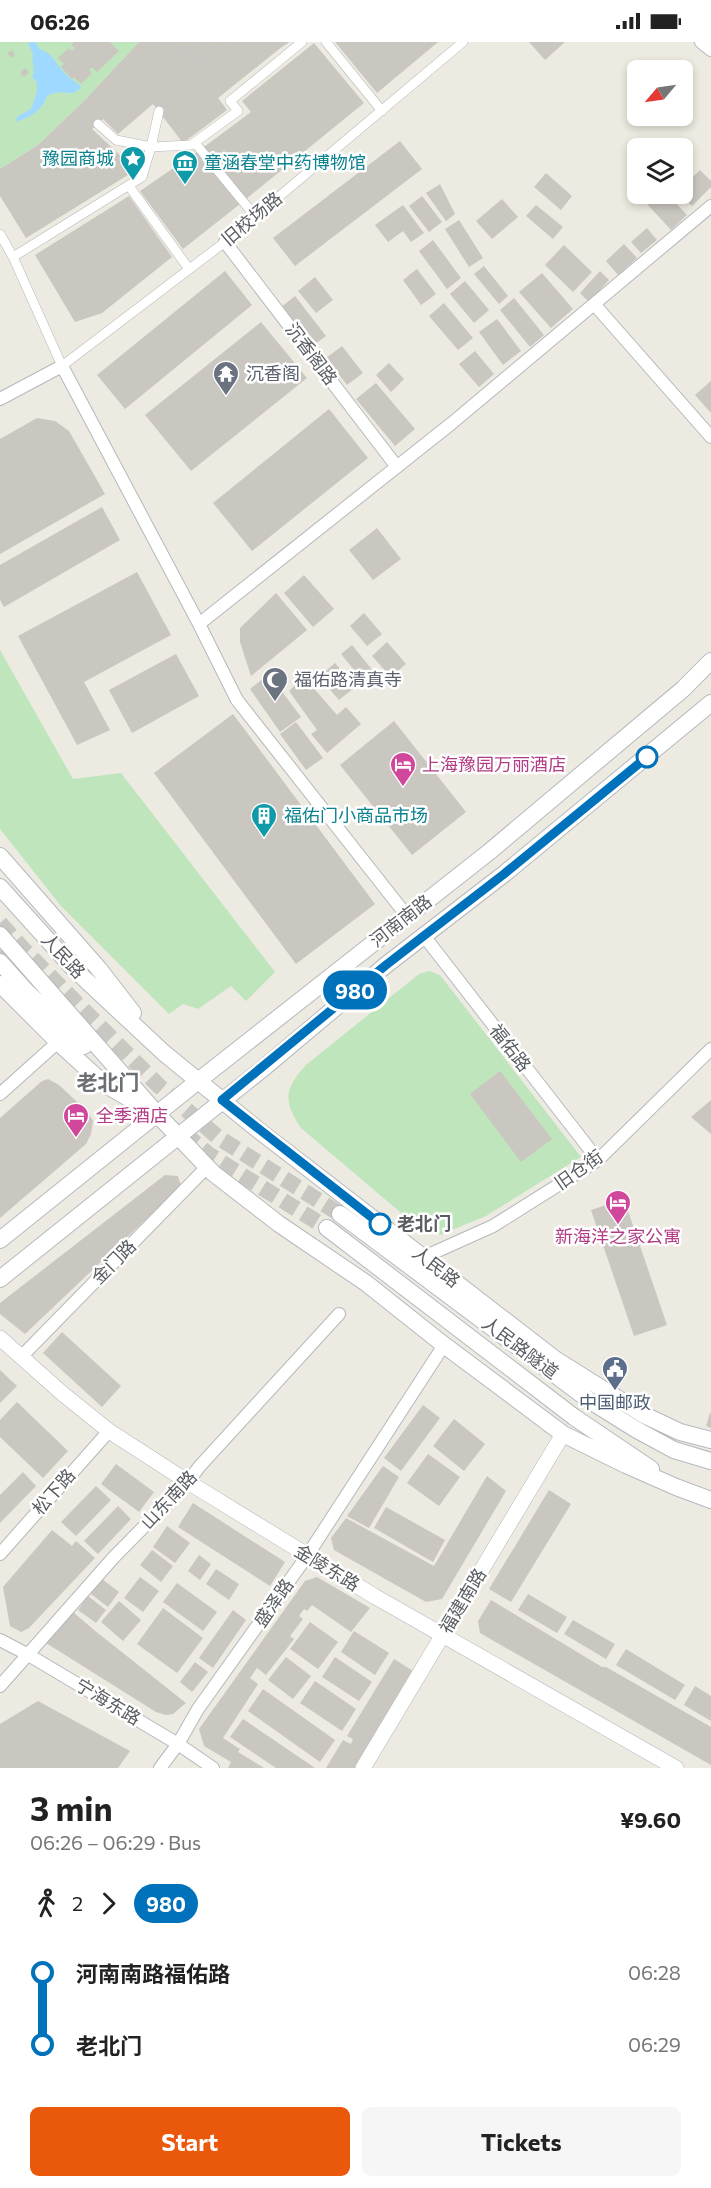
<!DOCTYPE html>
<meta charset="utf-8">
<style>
:root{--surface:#fff;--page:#f6f6f6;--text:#222;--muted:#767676;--accent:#ea580c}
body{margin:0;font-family:Commissioner,"Noto Sans SC",sans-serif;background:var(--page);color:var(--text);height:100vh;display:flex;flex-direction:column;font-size:22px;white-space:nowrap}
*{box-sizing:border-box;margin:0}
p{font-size:20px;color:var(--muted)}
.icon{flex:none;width:33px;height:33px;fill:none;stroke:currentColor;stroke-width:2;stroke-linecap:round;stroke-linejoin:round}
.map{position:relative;height:1726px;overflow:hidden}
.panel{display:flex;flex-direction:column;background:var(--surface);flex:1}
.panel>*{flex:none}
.badge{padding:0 12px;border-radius:20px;font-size:21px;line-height:39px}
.needle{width:39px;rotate:241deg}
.controls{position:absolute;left:627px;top:18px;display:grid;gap:12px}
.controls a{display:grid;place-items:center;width:66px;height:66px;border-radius:9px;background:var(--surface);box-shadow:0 3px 9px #0003;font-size:30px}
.map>.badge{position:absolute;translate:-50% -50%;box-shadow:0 0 0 3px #fff}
.legs{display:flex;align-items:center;gap:9px;height:66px;padding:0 30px;font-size:20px}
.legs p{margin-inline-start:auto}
.head{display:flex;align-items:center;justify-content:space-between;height:102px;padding:0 30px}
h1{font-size:33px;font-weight:700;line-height:45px}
.cta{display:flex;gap:12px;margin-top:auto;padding:12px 30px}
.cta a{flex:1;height:69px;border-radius:9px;background:var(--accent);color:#fff;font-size:24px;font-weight:700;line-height:69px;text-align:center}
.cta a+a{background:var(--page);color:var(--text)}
ul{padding:0 30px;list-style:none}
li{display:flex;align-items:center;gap:21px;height:72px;font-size:22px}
li i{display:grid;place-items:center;width:9px;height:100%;margin:0 8px;background:currentColor}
li i::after{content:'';width:15px;height:15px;margin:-8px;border:4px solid;border-radius:50%;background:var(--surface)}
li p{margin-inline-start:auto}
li:first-child i{background:linear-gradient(#0000 50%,currentColor 0)}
li:last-child i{background:linear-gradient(currentColor 50%,#0000 0)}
.status{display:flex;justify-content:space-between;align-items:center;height:42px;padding:0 30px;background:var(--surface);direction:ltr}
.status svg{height:16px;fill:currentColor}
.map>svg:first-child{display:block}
</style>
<div class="status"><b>06:26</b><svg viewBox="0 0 49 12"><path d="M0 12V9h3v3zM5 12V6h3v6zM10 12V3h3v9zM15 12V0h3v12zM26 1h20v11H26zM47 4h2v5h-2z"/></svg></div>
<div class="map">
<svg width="711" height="1726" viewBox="0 0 711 1726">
<rect width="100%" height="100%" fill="#edeae1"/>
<path fill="#bfe5bd" d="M0,0H139L84,59L38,103L0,127Z
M0,608L73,737L121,731L275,930L246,959L231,944L198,967L183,962L169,972L61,864L0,787Z
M429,929L440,933L581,1115L486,1174L440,1193L420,1187L301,1086C283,1059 284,1047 306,1023L419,932Z"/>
<path fill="#9fd9ff" d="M35,0L41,8C52,11 55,20 62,28C67,35 75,39 81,45C73,57 61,46 49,53C46,55 46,57 44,61C37,72 27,76 15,80L18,74L31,67L37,50V40L32,35C36,27 31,21 33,12L28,1Z"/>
<path fill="#cac6c0" d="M74,0H110L119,9L97,30L92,25L89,28L92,31L81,42L74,35L72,37L61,25L64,22L58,16L69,6L72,9L75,6L71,3Z
M139,0H288L218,56L227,68L183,101L153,62L118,92L103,77L92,87L136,128L26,196L0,154V127L38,103L84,59Z
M335,0H438L377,51Z
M529,0H565L545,18Z
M314,1L364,61L246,157L204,105L251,70L242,59Z
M12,8L15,13L11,16L7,11Z
M25,26L29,30L24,35L20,31Z
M400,99L422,127L295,224L273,196Z
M197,110L240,162L183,207L140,149Z
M700,128L711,139V145L692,164L680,152H682V145Z
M546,131L572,154L561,168L534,145Z
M440,142L455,172L446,179L426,151Z
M658,152H667L687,173L671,188L647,162Z
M129,154L172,215L102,271L75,280L35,213Z
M422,154L442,180L429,190L409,164Z
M502,157L518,175L492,197L476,179Z
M403,163L424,191L411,200L403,189L388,200L375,183Z
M536,163L563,185L553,197L526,174Z
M459,178L483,216L469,225L445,187Z
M647,186L657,198L641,211L631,200Z
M433,198L461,236L447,247L419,209Z
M624,202L637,216L618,233L606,219Z
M564,203L592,230L573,250L545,223Z
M484,224L508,254L499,262L474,232Z
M417,227L436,252L421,263L403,238Z
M225,229L252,263L125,367L97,333Z
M600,229L609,238L589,260L580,251Z
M542,231L573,267L551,286L519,250Z
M315,235L333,258L316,271L298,249Z
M465,239L489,268L474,281L450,252Z
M295,254L326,294L311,305L280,266Z
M514,256L544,293L530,305L500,268Z
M444,261L473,296L458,308L429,274Z
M497,277L521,309L503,323L479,290Z
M261,280L307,336L191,429L145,373Z
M342,304L363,331L347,343L326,316Z
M475,309L494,332L479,345L459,322Z
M389,321L404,337L391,350L376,333Z
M711,339V371L695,353Z
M376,341L415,387L395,404L356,357Z
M329,367L368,416L252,509L213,461Z
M37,376L55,379L69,389L105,452L0,512V397Z
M102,465L120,498L4,565L0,558V523Z
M377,486L401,517L373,538L349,508Z
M137,530L171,593L84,640L110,688L77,703L18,594Z
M304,533L334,567L313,585L284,551Z
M276,551L307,588L251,634L240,600V586Z
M364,571L382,592L367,604L350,584Z
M387,600L406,622L391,635L372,614Z
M352,603L379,636L368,645L341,612Z
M176,612L199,654L132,691L109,648Z
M335,621L355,645L339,658L319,635Z
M269,632L301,675L280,690L250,647Z
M304,635L337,673L346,665L361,682L327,711L311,692L317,688L289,649Z
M233,672L375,862L296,922L154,731Z
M394,679L466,770L412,813L340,723Z
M296,680L323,716L306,728L280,692Z
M500,1029L552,1097L521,1120L470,1052Z
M48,1037L59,1043L88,1070L93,1079L91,1092L86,1102L0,1176V1076L42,1039Z
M711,1058V1092L691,1075Z
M165,1133L178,1134L181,1144L25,1292L0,1272V1261Z
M624,1157L667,1283L634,1294L591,1168Z
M62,1290L121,1344L102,1365L43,1311Z
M0,1328L17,1344L0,1361Z
M17,1360L68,1409L43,1436L0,1395V1378Z
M423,1363L440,1376L401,1429L384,1416Z
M710,1371H711V1386L706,1384Z
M454,1377L485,1402L464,1429L433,1404Z
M428,1412L460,1435L439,1464L407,1441Z
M116,1422L154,1450L139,1470L101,1442Z
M383,1424L399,1435L369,1486L347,1474Z
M23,1430L36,1444L0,1481V1453Z
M487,1434L506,1449L442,1557L426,1560L334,1508L331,1496L346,1476L434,1524Z
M96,1444L111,1458L76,1494L61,1480Z
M549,1448L571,1462L511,1560L489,1547Z
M193,1461L285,1520L270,1544L178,1485Z
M118,1464L131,1477L98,1512L84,1499Z
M386,1465L445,1498L433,1520L374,1486Z
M167,1484L190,1501L175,1521L153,1505Z
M52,1488L72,1504L76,1499L95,1516L29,1586L21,1590L10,1584L3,1545Z
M152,1508L173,1524L161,1540L140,1523Z
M199,1513L211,1522L200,1538L188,1529Z
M216,1527L239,1542L229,1558L206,1542Z
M140,1535L159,1549L143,1570L124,1556Z
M317,1535L370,1566L351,1590L312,1563L307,1569L304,1567L299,1574L303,1577L290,1594L294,1597L266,1633L257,1626L250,1636L258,1642L223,1696L240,1707L238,1710L264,1726H228L231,1720L204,1704L199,1687L305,1539Z
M102,1537L119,1550L108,1565L91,1552Z
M177,1541L217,1570L203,1589L163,1560Z
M528,1552L567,1575L557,1591L518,1568Z
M88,1554L106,1568L96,1581L78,1568Z
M491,1558L602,1625H606L711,1685V1723L480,1591L478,1579Z
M119,1559L141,1578L123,1599L101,1580Z
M163,1566L203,1596L177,1631L137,1602Z
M233,1568L246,1578L213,1626L199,1616Z
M73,1570L94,1588L186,1661L173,1672L166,1673L156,1670L46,1601Z
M573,1578L615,1602L606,1617L564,1592Z
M310,1580L338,1600L318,1627L290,1607Z
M354,1589L389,1611L375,1633L341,1610Z
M626,1607L685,1643L675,1658L616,1623Z
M286,1615L311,1634L293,1657L268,1638Z
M335,1615L372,1640L359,1659L322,1635Z
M394,1617L413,1629L356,1726H326L343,1698L351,1702L353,1697L347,1694Z
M195,1620L208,1630L192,1650L180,1640Z
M315,1639L356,1667L342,1689L300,1661Z
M695,1644L711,1654V1679L684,1663Z
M263,1647L335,1698L320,1720L248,1669Z
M38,1659L130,1709L118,1726H0V1682Z
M243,1677L315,1726H276L230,1695Z"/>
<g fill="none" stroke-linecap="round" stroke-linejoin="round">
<path stroke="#c8c7c1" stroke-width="9" stroke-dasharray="9 4.5" stroke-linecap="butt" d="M155,0V4L170,14L189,8L202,24
M283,0L285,3
M212,36L224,51
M159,69L212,36L202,24L227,0
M0,141L46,111L88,73L155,4"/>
<path stroke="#c8c7c1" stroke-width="16" stroke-dasharray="16 8" stroke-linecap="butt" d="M0,881L24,908L159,1044L219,1096L340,1172
M0,909L54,964
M184,1091L208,1112L327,1186"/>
<defs>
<path id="pedestrian" d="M326,0L382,69
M98,82L116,98L151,105L159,69
M195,101L255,174
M129,144L189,227
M0,192L13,215L62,324L225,200L463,0
M13,215L142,135L151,105L191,103L238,69L230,59L302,0"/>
<path id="minor" d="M701,0L711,8
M225,200L397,425
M594,262L711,395
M0,357L62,324L199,582L237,658L407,874
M199,582L452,381L711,164
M424,894L598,1118
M0,1052L58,1000
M424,1215L493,1184L598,1118L711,1007
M21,1315L207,1125
M0,1512L109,1389
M0,1598L27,1612L178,1702L213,1726
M0,1644L114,1515L188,1440L199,1425L339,1272
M160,1726L178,1702L198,1667L307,1514L444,1303"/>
<path id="tertiary" d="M0,1296L63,1352L109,1389L188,1440L374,1554L676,1726
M363,1726L563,1392"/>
<path id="secondary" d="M0,814L99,927L133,971
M0,845L74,927L164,1011L257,1087L555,1317L644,1373L680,1390L711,1398
M0,893L157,1072L213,1131L279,1182L366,1241L444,1303L563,1392L626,1423L676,1445L711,1458
M0,920L26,949L84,1004
M0,942L58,1000L104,1042L146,1066
M340,1172L589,1358L637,1388L674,1408L711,1419
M327,1186L574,1375L651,1427
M0,1198L198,1039L489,810L683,647L711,619
M0,1237L266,1024L386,923L504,832L711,661"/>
</defs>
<use href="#pedestrian" stroke="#b4b8bc" stroke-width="10"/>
<use href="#minor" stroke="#b4b8bc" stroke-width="14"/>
<use href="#tertiary" stroke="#b4b8bc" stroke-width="16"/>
<use href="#secondary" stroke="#b5b9be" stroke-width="18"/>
<use href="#pedestrian" stroke="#fff" stroke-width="9"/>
<use href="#minor" stroke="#fff" stroke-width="12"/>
<use href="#tertiary" stroke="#fff" stroke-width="15"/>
<use href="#secondary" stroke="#fff" stroke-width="16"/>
</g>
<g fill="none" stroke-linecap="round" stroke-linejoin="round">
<defs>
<path id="line-1" d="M380,1182L222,1058L386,923L504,832L647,715"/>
</defs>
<use href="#line-1" stroke="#fff" stroke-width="14"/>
<use href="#line-1" stroke="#0072bc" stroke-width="9"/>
</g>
<defs>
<symbol id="sight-pin" viewBox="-11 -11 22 30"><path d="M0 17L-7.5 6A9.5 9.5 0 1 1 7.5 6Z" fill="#0f9aa8" stroke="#fff"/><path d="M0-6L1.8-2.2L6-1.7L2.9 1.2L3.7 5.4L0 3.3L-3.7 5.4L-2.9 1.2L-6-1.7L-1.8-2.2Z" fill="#fff"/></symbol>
<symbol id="museum-pin" viewBox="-11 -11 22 30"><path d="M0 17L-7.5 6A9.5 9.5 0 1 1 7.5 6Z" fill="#0f9aa8" stroke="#fff"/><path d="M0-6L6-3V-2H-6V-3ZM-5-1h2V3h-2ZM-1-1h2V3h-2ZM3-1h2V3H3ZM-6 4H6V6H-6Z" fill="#fff"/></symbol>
<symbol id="temple-pin" viewBox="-11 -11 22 30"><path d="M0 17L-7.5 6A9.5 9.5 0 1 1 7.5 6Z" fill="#6b7280" stroke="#fff"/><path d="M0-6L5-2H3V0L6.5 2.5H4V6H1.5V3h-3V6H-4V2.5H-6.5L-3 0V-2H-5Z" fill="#fff"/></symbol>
<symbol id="mosque-pin" viewBox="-11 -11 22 30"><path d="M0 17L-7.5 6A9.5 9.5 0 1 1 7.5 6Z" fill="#6b7280" stroke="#fff"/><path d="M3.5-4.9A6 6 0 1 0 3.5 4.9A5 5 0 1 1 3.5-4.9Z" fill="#fff"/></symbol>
<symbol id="hotel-pin" viewBox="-11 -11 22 30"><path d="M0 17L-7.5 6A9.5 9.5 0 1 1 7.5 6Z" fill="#d1479c" stroke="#fff"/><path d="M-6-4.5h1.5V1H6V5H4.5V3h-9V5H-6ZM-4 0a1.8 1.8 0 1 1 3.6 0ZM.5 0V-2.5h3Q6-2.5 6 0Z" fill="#fff"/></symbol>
<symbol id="building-pin" viewBox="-11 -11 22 30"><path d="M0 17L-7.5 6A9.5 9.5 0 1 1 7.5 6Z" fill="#0f9aa8" stroke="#fff"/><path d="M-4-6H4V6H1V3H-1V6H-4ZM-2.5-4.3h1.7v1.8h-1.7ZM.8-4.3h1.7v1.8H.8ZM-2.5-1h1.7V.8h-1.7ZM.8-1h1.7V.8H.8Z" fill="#fff"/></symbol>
<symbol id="civic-pin" viewBox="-11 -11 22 30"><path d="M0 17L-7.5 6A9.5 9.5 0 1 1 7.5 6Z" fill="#5c6f8a" stroke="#fff"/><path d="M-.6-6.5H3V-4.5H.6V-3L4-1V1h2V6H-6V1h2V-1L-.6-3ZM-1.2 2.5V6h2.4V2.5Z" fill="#fff"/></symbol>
</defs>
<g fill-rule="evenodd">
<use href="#sight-pin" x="118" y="102" width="30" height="40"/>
<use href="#museum-pin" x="170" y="106" width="30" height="40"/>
<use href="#temple-pin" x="211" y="317" width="30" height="40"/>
<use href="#mosque-pin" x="260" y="623" width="30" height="40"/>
<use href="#hotel-pin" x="388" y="708" width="30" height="40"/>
<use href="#building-pin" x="249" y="759" width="30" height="40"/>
<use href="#hotel-pin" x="61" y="1059" width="30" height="40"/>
<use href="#hotel-pin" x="603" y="1146" width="30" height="40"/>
<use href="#civic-pin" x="600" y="1312" width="30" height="40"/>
</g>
<g fill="#fff" stroke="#0072bc" stroke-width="3">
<circle cx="647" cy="715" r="10"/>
<circle cx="380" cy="1182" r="10"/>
</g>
<g text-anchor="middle" stroke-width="5" stroke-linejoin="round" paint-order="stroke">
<g font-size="18" fill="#0d838f" stroke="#fff" text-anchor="start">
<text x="114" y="123" text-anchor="end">豫园商城</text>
<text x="204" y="127">童涵春堂中药博物馆</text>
<text x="284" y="780">福佑门小商品市场</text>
</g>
<g font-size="18" fill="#5a5e62" stroke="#fff">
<text transform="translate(252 177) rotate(-40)" y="6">旧校场路</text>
<text transform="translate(311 312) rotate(53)" y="6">沉香阁路</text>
<text transform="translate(401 879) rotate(-38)" y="6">河南南路</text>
<text transform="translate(63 914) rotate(47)" y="6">人民路</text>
<text transform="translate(510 1006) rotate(52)" y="6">福佑路</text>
<text transform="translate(579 1128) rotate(-35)" y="6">旧仓街</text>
<text transform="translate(114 1220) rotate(-45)" y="6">金门路</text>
<text transform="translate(436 1225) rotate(38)" y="6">人民路</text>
<text transform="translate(520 1306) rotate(37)" y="6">人民路隧道</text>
<text transform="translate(54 1450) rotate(-49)" y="6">松下路</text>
<text transform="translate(169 1458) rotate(-47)" y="6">山东南路</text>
<text transform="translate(327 1526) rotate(31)" y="6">金陵东路</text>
<text transform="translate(463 1559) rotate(-59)" y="6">福建南路</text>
<text transform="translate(274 1561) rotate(-55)" y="6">盛泽路</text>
<text transform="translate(108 1660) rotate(31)" y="6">宁海东路</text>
</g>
<g font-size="18" fill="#5b616d" stroke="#fff" text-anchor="start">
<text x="246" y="338">沉香阁</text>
<text x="294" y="644">福佑路清真寺</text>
</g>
<g font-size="18" fill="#b23c85" stroke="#fff" text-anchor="start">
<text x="422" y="729">上海豫园万丽酒店</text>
<text x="96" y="1080">全季酒店</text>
<text x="618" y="1201" text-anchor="middle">新海洋之家公寓</text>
</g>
<g font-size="18" font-weight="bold" fill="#5a5e62" stroke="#fff" text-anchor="start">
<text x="397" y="1188">老北门</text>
</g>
<g font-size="18" fill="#4e5e75" stroke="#fff">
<text x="615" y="1367">中国邮政</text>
</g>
<g font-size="21" font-weight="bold" fill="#6b7074" stroke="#fff">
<text x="108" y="1048">老北门</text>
</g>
</g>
</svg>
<div class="controls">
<a><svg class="needle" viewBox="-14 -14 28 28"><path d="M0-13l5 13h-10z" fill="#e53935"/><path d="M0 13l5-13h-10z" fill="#767676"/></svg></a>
<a><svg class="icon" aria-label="layers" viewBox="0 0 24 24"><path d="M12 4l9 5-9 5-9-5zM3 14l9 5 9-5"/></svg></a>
</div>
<b class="badge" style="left:355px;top:948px;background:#0072bc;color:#fff">980</b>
</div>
<section class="panel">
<div class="head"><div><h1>3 min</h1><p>06:26 – 06:29 · Bus</p></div><b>¥9.60</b></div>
<div class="legs"><svg class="icon" aria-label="walk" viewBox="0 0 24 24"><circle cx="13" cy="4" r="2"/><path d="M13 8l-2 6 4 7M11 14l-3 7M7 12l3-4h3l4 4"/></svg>2<svg class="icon" aria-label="forward" viewBox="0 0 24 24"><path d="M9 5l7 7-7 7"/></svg><b class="badge" style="background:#0072bc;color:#fff">980</b></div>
<ul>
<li><i style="color:#0072bc"></i><b>河南南路福佑路</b><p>06:28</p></li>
<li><i style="color:#0072bc"></i><b>老北门</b><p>06:29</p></li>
</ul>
<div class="cta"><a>Start</a><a>Tickets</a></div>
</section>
